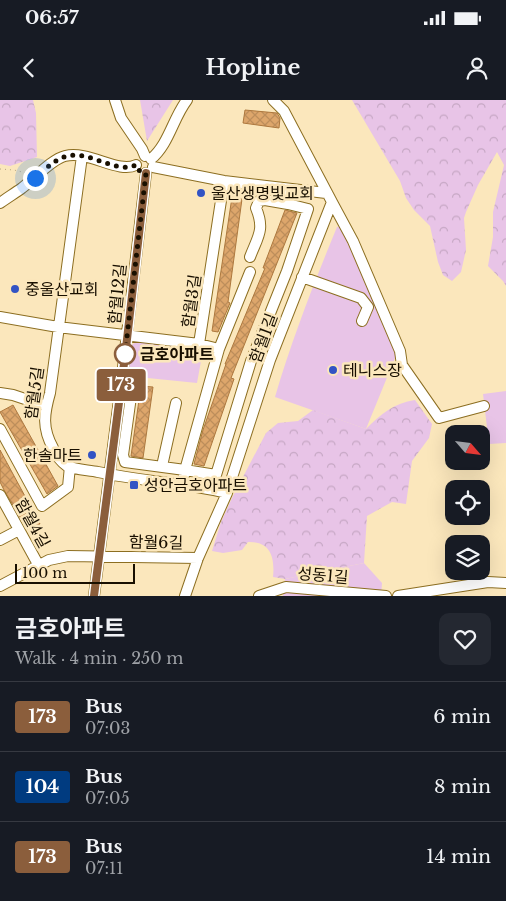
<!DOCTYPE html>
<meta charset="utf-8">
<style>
:root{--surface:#171b24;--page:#242831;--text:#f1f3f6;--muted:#9ea1a6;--line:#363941}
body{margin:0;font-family:"Libre Baskerville","Noto Sans KR",serif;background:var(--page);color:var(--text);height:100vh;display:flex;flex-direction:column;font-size:19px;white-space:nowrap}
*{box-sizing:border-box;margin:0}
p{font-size:16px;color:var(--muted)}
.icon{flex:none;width:28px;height:28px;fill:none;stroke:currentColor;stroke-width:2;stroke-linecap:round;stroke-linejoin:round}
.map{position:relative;height:496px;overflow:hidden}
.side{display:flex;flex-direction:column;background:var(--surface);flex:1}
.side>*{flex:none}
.badge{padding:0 10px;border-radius:4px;font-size:18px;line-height:32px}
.needle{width:32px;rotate:118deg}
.controls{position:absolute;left:445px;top:325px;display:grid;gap:10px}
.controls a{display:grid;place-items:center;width:45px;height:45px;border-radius:10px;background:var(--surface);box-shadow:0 5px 20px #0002;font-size:25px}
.scale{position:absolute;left:15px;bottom:12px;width:120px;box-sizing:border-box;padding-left:5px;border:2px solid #180f00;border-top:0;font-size:14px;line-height:18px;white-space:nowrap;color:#180f00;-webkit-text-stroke:4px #fbe7bc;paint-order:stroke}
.you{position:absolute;width:25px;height:25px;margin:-12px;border:4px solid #fff;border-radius:50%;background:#1a73e8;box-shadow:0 0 0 8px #1a73e833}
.map>.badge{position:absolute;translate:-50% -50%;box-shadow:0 0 0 2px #fff}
.round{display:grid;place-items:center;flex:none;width:52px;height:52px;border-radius:10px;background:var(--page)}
.summary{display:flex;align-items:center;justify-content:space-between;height:85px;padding:0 15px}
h1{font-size:24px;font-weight:700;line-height:38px}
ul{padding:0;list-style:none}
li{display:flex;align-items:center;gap:15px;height:70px;padding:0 15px;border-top:1px solid var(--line)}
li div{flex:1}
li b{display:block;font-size:19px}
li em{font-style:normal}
li .badge{min-width:55px;font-weight:700;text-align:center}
.status{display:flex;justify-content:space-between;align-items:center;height:35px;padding:0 25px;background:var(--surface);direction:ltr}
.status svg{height:14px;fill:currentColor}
header{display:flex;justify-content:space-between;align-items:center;height:65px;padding:0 15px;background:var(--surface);font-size:22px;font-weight:700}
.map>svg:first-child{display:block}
</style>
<div class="status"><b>06:57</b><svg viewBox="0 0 49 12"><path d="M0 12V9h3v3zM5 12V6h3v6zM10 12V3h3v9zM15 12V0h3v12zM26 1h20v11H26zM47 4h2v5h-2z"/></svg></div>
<header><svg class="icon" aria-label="back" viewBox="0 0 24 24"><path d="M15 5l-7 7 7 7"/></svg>Hopline<svg class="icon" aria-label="person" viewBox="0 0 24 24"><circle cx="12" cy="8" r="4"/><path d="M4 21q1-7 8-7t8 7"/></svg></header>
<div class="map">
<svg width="506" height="496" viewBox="0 0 506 496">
<defs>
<pattern id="forest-crowns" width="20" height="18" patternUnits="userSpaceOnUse" patternTransform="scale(1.25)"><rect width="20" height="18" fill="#e8c4e7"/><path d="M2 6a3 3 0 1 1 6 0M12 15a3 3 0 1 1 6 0" fill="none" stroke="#c6a7c4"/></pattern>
<pattern id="building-cross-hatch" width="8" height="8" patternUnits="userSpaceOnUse" patternTransform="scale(1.25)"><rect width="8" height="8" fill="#dda66b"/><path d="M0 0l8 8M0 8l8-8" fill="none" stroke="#bd8e5b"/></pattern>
</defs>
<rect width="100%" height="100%" fill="#fbe7bc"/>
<path fill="#e8c4e7" d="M342,126L397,253L366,329L275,297C292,239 314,183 337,127Z
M137,241L203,250L197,283L128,276L132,245Z
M506,291V343L489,344L483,294Z
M364,463L382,483L381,496H283L285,479Z"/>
<path fill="url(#forest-crowns)" d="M0,0H33L36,13L37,57L10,66L0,64Z
M140,0H173L147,41Z
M352,0H506V186L503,181L488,166L493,137V112L504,65L497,52L478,85L466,112L464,118L466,150L461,172L452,181L443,175L438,162L430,126L414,110L406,98L400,81Z
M415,300L432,324L429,338L412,361L406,404L392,402L367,416L364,463L285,479L273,477C275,458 271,441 248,442L242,450L223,453L212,451L221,422L232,398L266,333L278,323L298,321L313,310L366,329C381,314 394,303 415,300Z"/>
<path fill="url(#building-cross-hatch)" stroke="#ad783e" d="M245,10L277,13L280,18L279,28L243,23Z
M232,97L242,99L228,202L230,203L218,232L212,231Z
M285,110L297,113L231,278L234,279L204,366L194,364L203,330L226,264H225L265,168H263Z
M141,286L153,287L143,358L131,356Z
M13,305L58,386L47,394L0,312Z
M0,350L40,424L27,429L4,390L0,382Z"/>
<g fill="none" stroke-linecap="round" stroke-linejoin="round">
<defs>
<path id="minor" d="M115,0L121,18L142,49L145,56
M82,56L50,293C44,314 42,328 53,348C56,355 61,362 67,366C76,370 89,370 98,372C140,381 184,383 227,393
M151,59C169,44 173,18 187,0
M153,67L224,81L326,93
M332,102L353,141L400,251L402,265L439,318L484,306
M0,103C7,98 15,93 22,88C34,79 52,59 65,56C89,50 118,74 136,65
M250,157C258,136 265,130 256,108L259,101L265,100L288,104
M302,177L361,198L368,207L362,221
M0,217L58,227L199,244L219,249
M199,244L224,81
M132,289L123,355L125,362L185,370L219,249L250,172
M0,293L13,295L46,306
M0,329L42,406L68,387L70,366
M162,366L176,303
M182,385L185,370L216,375L251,261L287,171L308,109L288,104L291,89
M0,395L39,466
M0,440L19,430
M0,486L49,460L68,456L198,458
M94,496L122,276L146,73
M185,496L198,458L227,393L270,260L332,102L284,11L273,0
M259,496L286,487L386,496
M398,496L488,482L506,483"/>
</defs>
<use href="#minor" stroke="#8c6e21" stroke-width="12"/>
<path stroke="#b6a683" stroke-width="1" stroke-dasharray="1 4" stroke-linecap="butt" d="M0,69L14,70L26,73"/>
<use href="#minor" stroke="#fff" stroke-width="10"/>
</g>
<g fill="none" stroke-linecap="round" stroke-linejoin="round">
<defs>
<path id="line" d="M94,496L126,248L146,73"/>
</defs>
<use href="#line" stroke="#fff" stroke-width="11"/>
<use href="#line" stroke="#8b5e3c" stroke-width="8"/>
<path stroke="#180f00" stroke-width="5" stroke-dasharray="0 9" d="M35,78C44,70 53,61 64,57C87,48 116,75 136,65L138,70L146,73L125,254"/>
</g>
<g fill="#3253c4" stroke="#fbe7bc" stroke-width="2">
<circle cx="201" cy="93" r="5"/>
<circle cx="15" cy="189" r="5"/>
<circle cx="333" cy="270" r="5"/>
<circle cx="92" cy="355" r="5"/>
<rect x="129" y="380" width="10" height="10" rx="2.5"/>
</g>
<circle fill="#fff" stroke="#8b5e3c" stroke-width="2.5" cx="125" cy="254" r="10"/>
<g text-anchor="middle" stroke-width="5" stroke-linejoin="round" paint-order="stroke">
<g font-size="16" fill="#180f00" stroke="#fbe7bc" text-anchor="start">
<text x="211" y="99">울산생명빛교회</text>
<text x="25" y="195">중울산교회</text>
<text x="343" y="276">테니스장</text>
<text x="82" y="361" text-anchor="end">한솔마트</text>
<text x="144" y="391">성안금호아파트</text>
</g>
<g font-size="16" fill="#180f00" stroke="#fbe7bc">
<text transform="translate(117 194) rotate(-84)" y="6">함월12길</text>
<text transform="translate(191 201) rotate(-82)" y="6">함월3길</text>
<text transform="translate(263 238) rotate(-70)" y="6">함월1길</text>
<text transform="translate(34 293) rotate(-82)" y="6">함월5길</text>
<text transform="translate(33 423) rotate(61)" y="6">함월4길</text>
<text transform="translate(156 442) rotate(1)" y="6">함월6길</text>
<text transform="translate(323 475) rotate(5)" y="6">성동1길</text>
</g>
<g font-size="16" font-weight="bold" fill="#180f00" stroke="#fbe7bc" text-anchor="start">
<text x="140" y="260">금호아파트</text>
</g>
</g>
</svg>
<div class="controls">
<a><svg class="needle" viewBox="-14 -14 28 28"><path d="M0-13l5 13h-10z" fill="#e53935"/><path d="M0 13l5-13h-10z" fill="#9ea1a6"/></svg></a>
<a><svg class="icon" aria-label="locate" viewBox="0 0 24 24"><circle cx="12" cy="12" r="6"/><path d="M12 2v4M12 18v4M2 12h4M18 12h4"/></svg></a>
<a><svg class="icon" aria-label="layers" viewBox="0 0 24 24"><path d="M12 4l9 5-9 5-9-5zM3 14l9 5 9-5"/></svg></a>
</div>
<div class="scale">100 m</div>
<div class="you" style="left:35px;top:78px"></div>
<b class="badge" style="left:121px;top:285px;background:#8b5e3c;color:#fff">173</b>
</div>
<section class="side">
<div class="summary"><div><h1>금호아파트</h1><p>Walk · 4 min · 250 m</p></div><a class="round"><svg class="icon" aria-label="heart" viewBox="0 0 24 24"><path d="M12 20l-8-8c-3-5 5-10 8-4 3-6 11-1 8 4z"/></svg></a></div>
<ul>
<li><span class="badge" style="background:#8b5e3c;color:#fff">173</span><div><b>Bus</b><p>07:03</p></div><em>6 min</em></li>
<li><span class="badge" style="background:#003b80;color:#fff">104</span><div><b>Bus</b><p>07:05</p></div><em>8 min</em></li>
<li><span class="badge" style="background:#8b5e3c;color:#fff">173</span><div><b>Bus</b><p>07:11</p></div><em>14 min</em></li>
</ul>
</section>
